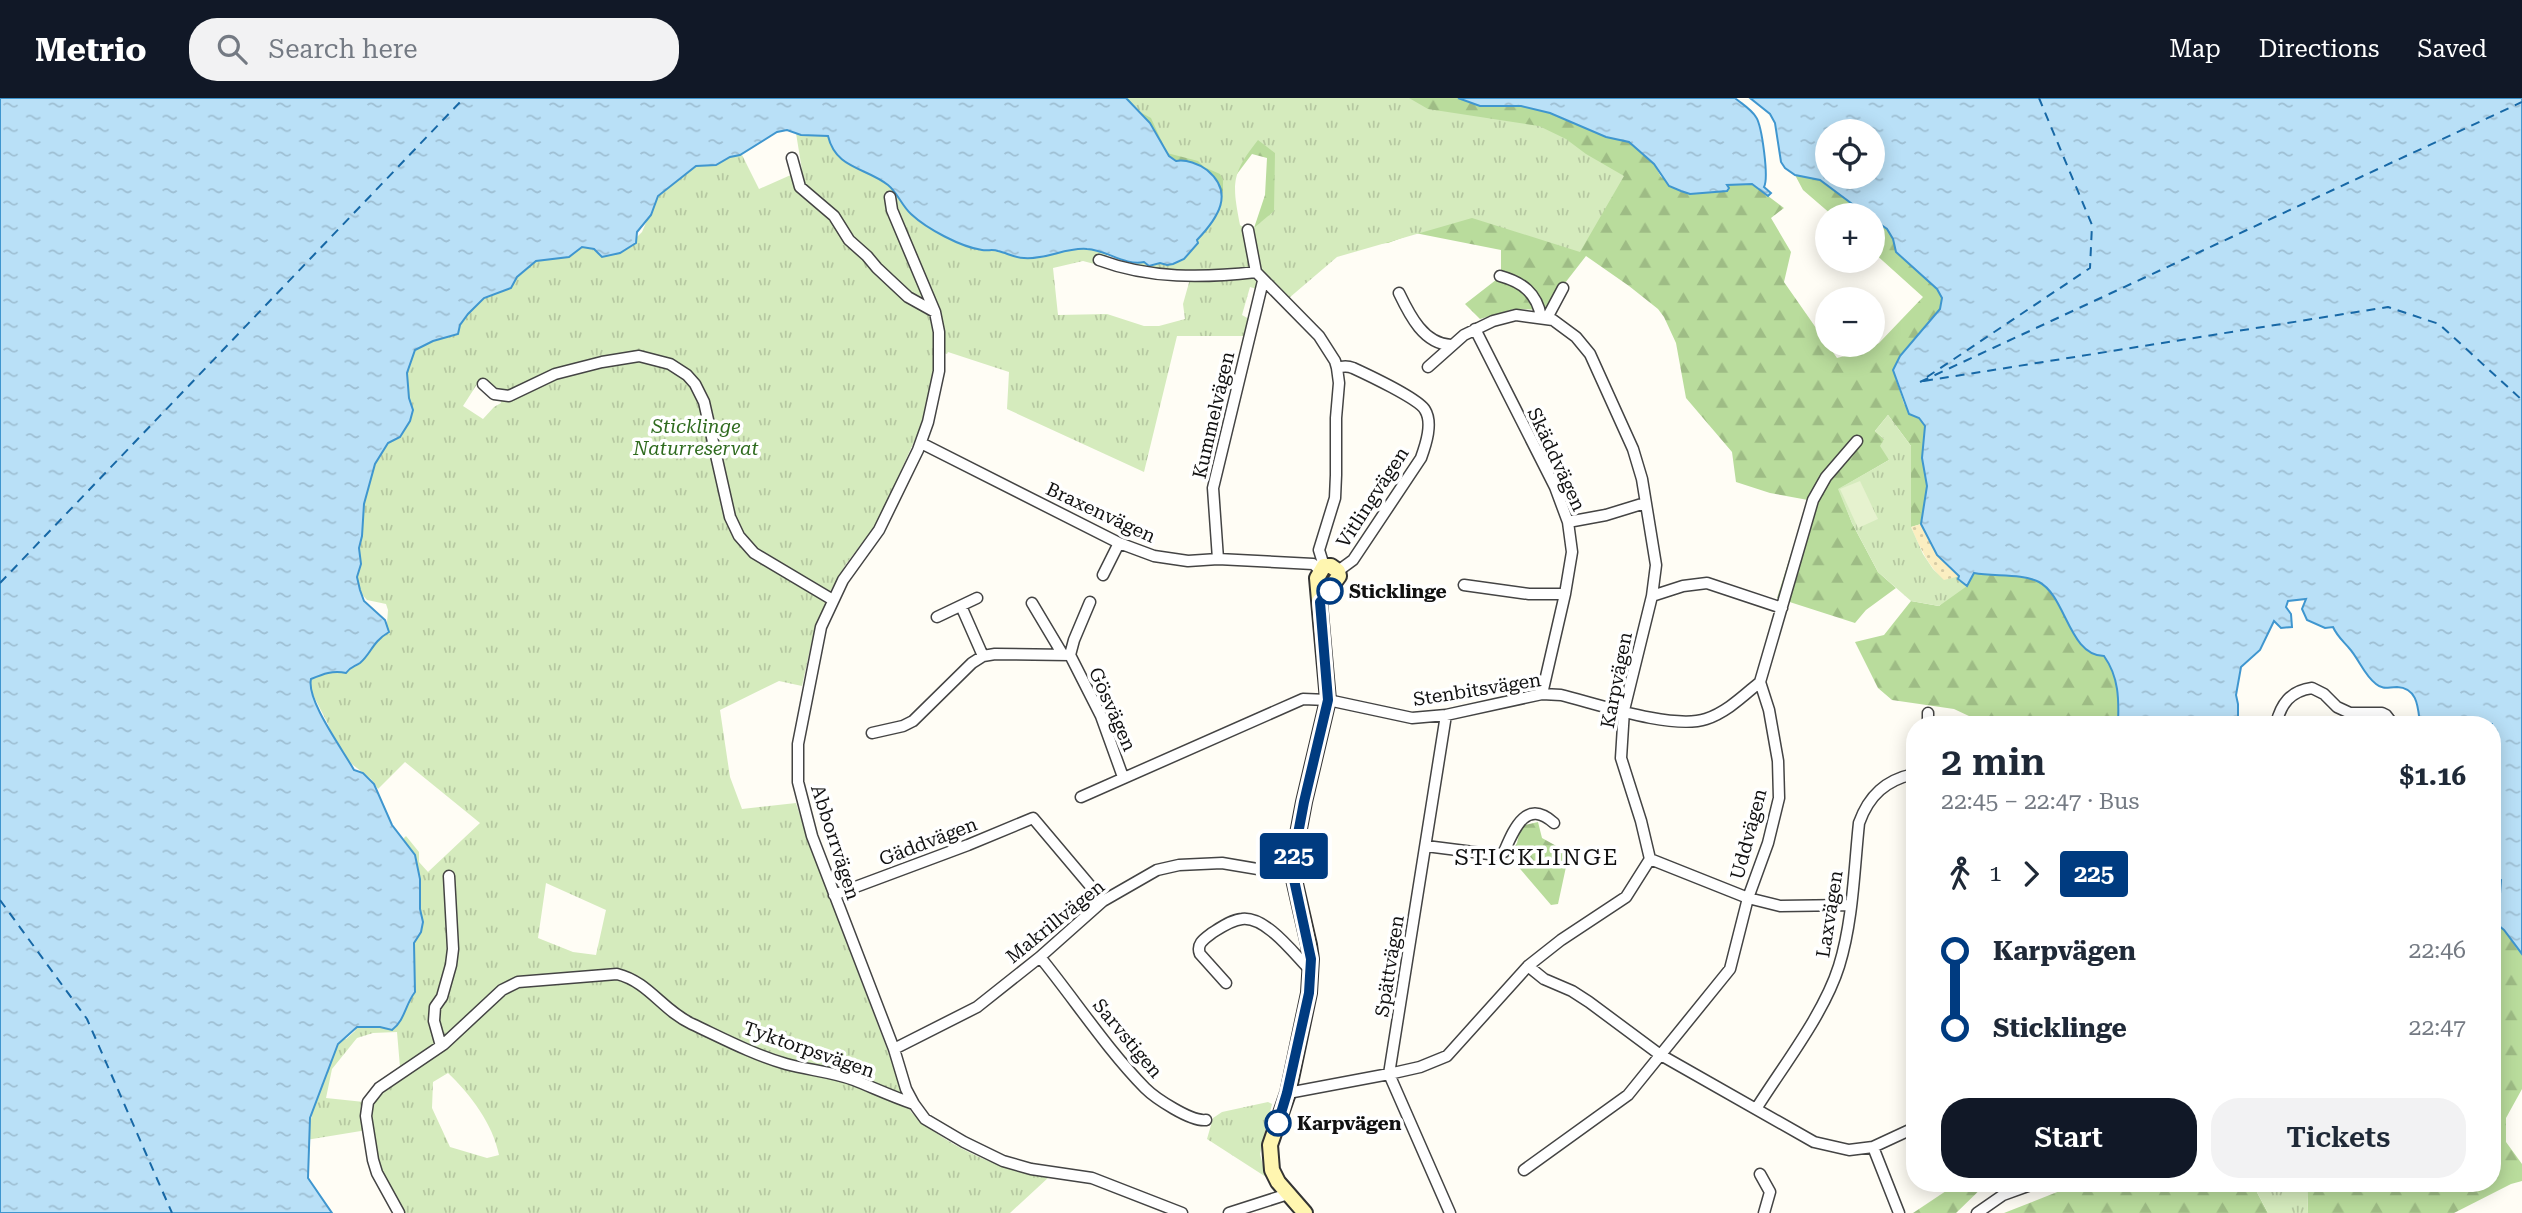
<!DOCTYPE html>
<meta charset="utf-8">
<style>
:root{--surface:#fff;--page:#f2f2f3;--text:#1f2937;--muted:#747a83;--accent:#111827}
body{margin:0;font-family:"Roboto Serif",serif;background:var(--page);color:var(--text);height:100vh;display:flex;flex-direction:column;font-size:26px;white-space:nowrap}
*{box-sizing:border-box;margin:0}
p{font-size:23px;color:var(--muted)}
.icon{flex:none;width:38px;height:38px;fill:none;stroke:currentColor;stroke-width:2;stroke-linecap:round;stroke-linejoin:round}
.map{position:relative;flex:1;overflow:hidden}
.sheet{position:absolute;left:1906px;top:618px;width:595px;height:476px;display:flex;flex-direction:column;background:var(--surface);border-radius:28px;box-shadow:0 4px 18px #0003}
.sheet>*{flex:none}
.badge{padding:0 14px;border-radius:5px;font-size:24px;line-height:46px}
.buttons{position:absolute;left:1815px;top:21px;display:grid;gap:14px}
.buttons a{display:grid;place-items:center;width:70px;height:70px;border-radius:50%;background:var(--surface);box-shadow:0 4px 18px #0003;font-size:35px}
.map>.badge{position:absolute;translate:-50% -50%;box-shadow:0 0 0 4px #fff}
.legs{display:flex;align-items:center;gap:10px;height:77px;padding:0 35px;font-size:23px}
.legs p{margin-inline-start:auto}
.headline{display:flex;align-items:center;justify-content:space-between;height:119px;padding:0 35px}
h1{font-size:38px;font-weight:600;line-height:52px}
.button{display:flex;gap:14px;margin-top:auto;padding:14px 35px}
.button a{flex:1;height:80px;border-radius:28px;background:var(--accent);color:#fff;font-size:28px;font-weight:600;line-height:80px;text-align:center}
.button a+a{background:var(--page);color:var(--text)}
ul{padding:0 35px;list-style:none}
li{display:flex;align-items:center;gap:24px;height:77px;font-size:26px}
li i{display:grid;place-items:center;width:10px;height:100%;margin:0 9px;background:currentColor}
li i::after{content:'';width:18px;height:18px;margin:-9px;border:5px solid;border-radius:50%;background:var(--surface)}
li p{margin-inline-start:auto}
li:first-child i{background:linear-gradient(#0000 50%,currentColor 0)}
li:last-child i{background:linear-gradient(currentColor 50%,#0000 0)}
header{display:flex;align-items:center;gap:42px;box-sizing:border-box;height:98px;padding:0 35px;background:var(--accent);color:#fff}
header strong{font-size:33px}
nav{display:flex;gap:38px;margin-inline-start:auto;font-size:24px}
.search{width:490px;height:63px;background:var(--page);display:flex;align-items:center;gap:18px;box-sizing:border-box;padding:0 24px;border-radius:28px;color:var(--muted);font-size:26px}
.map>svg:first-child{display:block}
</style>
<header>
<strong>Metrio</strong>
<div class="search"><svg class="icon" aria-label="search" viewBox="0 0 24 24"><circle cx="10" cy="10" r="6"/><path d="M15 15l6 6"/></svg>Search here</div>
<nav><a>Map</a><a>Directions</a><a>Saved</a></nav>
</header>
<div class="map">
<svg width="2522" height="1115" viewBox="0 0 2522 1115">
<defs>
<pattern id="forest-firs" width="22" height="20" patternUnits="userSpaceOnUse" patternTransform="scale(1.75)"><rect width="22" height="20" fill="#b9dc9c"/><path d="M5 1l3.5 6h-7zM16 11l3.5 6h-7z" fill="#9ebc85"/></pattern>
<pattern id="sand-dots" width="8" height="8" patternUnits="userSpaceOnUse" patternTransform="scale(1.75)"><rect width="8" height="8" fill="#fbeec1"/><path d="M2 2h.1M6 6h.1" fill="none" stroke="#d6cba5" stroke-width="1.8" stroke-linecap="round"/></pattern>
<pattern id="park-tufts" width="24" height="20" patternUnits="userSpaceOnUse" patternTransform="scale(1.75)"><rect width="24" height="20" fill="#d5ebbd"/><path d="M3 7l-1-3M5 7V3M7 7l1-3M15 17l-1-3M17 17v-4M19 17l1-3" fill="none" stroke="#b6c8a1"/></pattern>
<pattern id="water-ripples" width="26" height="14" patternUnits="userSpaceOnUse" patternTransform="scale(1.75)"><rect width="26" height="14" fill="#b9e0f7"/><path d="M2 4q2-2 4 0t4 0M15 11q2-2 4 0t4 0" fill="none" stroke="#9ebfd3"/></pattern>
</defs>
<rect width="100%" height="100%" fill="#fffdf5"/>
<path fill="url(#forest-firs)" d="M1126,0H1457L1500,8H1521L1550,15L1606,39L1629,44L1654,66L1661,79L1690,96L1727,93L1729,90L1727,87L1752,86L1784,110L1771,120L1791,154L1784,184L1837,260L1867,252L1879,245L1923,199L1873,154V121L1887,131L1893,141L1897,154L1937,191L1942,200L1940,211L1900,258L1893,272L1904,306L1925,327L1922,360L1927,388L1921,426L1911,429V348L1888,317L1875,333L1884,341L1889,362L1839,391L1852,425L1878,474L1896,490L1866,512L1855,525L1777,500L1808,402L1770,395L1736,384L1732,354L1686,300L1676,245L1664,219L1658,211L1629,188L1586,158L1551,203L1548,212L1514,211L1480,221L1465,206L1501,178V152L1415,135L1388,145L1320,149L1252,136L1265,97L1267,60L1252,56L1231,84L1238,127L1218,112L1223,103L1169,58L1150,25Z
M1795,77L1820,82L1867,117H1832L1803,92Z
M1974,475C1995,479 2019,475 2039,484C2066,497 2069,558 2104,558C2119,579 2119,602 2118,626H1986L1954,611L1892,602L1878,590L1855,544L1884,537L1911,503L1939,508Z
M1538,724L1542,740L1569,755L1558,806L1551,807L1509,758L1517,745L1521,728Z
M2492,822L2504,832L2522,856V991L2506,1020V1044L2522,1066V1083L2511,1086L2454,1115H2308L2307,1085H2492Z
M1958,1085H1987L1956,1115H1913Z
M2080,1085H2252L2268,1115H2004Z"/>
<path fill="url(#sand-dots)" d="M1921,426L1937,457L1960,478L1944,483C1928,467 1920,450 1911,429Z"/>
<path fill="url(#park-tufts)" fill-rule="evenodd" d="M1128,0H1409L1428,11L1539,28L1566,41L1586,56L1624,78L1580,154L1472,120L1337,159L1289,200L1250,189L1242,217L1249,221L1245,238H1177L1144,374L1007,311L1009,274L948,254L947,256L940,254L921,333L917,337L877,426L846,466L830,494L812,542L802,588L779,583L720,612L730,679L742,711L796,705L808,743L911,1014C947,1049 999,1072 1049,1079L1010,1115H396L367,1032L306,1042L309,1024L312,1019L309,1013L335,945L343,940L346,941L355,933L358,925L386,921L404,740L406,738L419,754V764L428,774L480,725L405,664L378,691L371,681L353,667L338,653L328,626L305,581L387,525L388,512L386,506L367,502L359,493L355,466L368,374L408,295L405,279L408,274L405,270L415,246L459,226L462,215L523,175L532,164L582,148L605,156L634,142L642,134L659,94L694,66L740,53L759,91L802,72L795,29L827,36L1072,150H1094L1103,154L1112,162L1133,166L1144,164L1152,167L1160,165L1197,142L1219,110L1223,92V82L1220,76L1204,69L1198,63L1167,55L1151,20L1138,13ZM1258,42L1275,55L1274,113L1255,129L1244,130L1240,127C1232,86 1231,76 1258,42ZM1083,163L1140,178L1190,181L1183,206L1185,221L1159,228H1144L1107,216L1058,217L1053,170ZM481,280L500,292L501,305L494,309L483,321L463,308ZM546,785L606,812L596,857L573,854L538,840ZM397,934L400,969L377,987L364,1004L326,1000L332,971L357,940L373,935ZM448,975C470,996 493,1026 499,1057L487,1060L450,1049L432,1010L433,984Z
M1888,317L1911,348V429L1923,456L1933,471L1944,482L1960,478L1958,482L1967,488L1939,508L1911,503L1878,474L1852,425L1838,391L1889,362L1880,348L1884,341L1875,333Z
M1268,1004L1272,1006L1260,1056L1266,1079L1207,1041L1213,1020L1222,1014Z
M2252,1085H2307L2308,1115H2268Z"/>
<path fill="#e6f2cf" d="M1860,383L1878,421L1858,430L1840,391Z"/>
<path fill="url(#water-ripples)" stroke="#3f96cf" stroke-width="2" fill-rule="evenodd" d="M0,0H1126L1150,25L1169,58L1176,63C1186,61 1199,66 1207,72C1235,95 1218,120 1197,142L1198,145L1184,161L1173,166L1167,167L1160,165L1149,168L1144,164C1124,168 1107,152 1087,151C1066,149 1046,162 1024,160C1015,160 1007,155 998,153C993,151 988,153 982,152C961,149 927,131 911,116C902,108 897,94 888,87C865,69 836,71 828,38L801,37L787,32L777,34L740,57L730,59L716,67L696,68L658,98L651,117L637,134L636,145L620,155L602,159L594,151L582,149L569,159L536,163L517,179L511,190L484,200L468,216L460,227L458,236L433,243L415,252L407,275L409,300L413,312L410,323L400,339L388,345L375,366L364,406L362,438L359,450L361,466L357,479L360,492L364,503L385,522L389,534C372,544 371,556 360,565C354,569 351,568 346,575C333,572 323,576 311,581C306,602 343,652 354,672L363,675L374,686L392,727L415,757L420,781V811L423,824L421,834L414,845L415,894C405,907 405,922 392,932L380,929H357L338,946L310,1020L308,1080L332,1115H0Z
M1458,0H1735C1742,6 1751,11 1756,19C1762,28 1769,80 1764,89L1771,95L1768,98L1752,86L1727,87L1729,90L1727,93L1690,96L1681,93L1669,88L1654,66L1629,44L1606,39L1550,15L1521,8H1480Z
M1750,0H2522V856L2504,832L2492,822V798L2500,796L2501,782L2492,779V626H2420C2418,610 2418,590 2397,589C2388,589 2383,592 2376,586C2364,577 2359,561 2349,550C2343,543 2337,538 2333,529L2325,530L2307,522L2302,511L2306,501L2288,503L2286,509L2291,516L2292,529L2281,530L2274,523L2260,552L2241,569L2236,597L2238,606V626H2118C2119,602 2119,579 2104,558C2069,558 2066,498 2039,484C2021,475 1994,479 1974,475L1967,488L1958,481L1959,478L1937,457L1921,426L1927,388L1922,360L1925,328L1919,320L1909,316L1893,272L1900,258L1940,211L1942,200L1937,191L1896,154L1893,141L1887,131L1873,121L1872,117H1867L1820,82L1795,77L1785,70L1781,64L1775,25L1770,16ZM1872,33V79H1827V33Z"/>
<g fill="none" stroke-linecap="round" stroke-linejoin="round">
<path stroke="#1768a6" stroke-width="2" stroke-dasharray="9 7" stroke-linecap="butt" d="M1927,279L2090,170L2092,127L2039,0
M1924,283L2388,209L2439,226L2522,302
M1920,284L2522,4
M0,485L464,0
M0,802L87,921L172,1115"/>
<defs>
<path id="street" d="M792,60L800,89L834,118L849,142L867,158L877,170L908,199L935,214
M890,99L892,112L935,214L939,234V273L928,324L918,352L879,432L843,482L821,529L798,646V684L812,738L894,951L906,991L914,1006L925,1021L964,1044L1003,1063L1031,1071L1092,1080L1182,1115
M1248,132L1256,174L1319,238L1335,263L1337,270L1339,285L1336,320V377L1335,400L1319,452L1324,468
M1099,162C1150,181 1203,180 1256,174
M1500,178C1522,184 1537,195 1541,219
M1399,195C1410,218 1424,246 1451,247
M1547,220L1563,190
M1475,231L1555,389L1568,424L1572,454L1565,496L1542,596
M1337,270C1343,268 1348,268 1353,270C1366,276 1419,301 1425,312C1433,325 1426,346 1421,360L1353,462L1338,473
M483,286L494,296L509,298L555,276L602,264L639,258L670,266L687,277L695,286L704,304L730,419L739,438L754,455L833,502
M921,345L1119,445L1154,458L1188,463L1218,461L1313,466L1320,472
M1568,424L1606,417L1645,405
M1218,461L1213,390L1263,183
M1103,477L1119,445
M1464,487L1529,496H1565
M1652,498L1683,488L1707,485L1782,510
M1032,505L1063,557
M961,508L983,558
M937,519L977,500
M1070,557L1074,542L1090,504
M1928,615V626
M1446,617L1389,976L1450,1115
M2276,626C2281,606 2290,593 2312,590L2324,596L2337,609L2350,615H2382L2386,617L2393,626
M872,635L903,628L913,623L972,565L983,558L995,556L1070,557L1101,618L1123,679
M1081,699L1303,601L1328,602L1412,620L1446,617L1542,596L1561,597C1597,606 1673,632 1706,621C1727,614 1743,598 1760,584
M1426,748L1497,757L1504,754C1514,731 1526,700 1554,725
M1650,761L1748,800L1780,808L1850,807
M834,797L968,747L1033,720L1103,803
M1040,859C1075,902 1106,950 1145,990C1155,1000 1191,1024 1206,1022
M1528,868L1544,881L1572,893L1589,904L1659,956L1814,1044L1849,1052L1873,1049L1914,1030
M1226,885L1200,856C1196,846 1204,841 1212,835C1220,830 1231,822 1242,821C1266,818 1294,856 1310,872
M441,948L434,923L435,909L442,899L451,867L453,851L449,778
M894,951L977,909L1040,859L1103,803L1157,772L1179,767L1222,765L1293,777
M1288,995L1389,976L1420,969L1447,958L1528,868L1561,842L1626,799L1650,761L1641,723L1621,660L1624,612L1652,498L1656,467L1642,381L1633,351L1590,256L1576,239L1553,222L1516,217L1493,223L1464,237L1428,269
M1756,1011C1783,968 1824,916 1839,868C1853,823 1854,772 1859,725C1869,697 1886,682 1914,676
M1873,1049L1899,1115
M1524,1072L1628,997L1730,871L1748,800L1768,745L1779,700L1778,663L1769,612L1760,584L1813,402L1826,379L1857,343
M1760,1076L1770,1094L1764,1115
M399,1115L377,1075L373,1062L366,1018L368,1004L379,990L444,946L502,892L518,884L617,876C649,884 662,912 692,926C722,940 754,957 786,966C808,972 833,974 854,982C874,990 893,999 914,1006
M1229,1115L1288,1096
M1977,1115L2003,1097L2036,1085"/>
<path id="secondary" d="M1305,1115L1278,1084L1272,1072L1270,1047L1288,995L1309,895L1311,861L1309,847L1293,777L1294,757L1304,704L1328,602L1317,480L1324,468H1331L1338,473L1339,478L1320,504"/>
</defs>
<use href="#street" stroke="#444" stroke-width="13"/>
<use href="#secondary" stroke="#333" stroke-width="18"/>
<use href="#street" stroke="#fff" stroke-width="10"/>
<use href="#secondary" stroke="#fff6b0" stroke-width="14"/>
</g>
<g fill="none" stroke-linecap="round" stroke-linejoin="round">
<defs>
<path id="line-1" d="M1278,1025L1287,995L1309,895L1311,861L1293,777L1294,757L1304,704L1328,602L1320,504L1330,493"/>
</defs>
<use href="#line-1" stroke="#fff" stroke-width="16"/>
<use href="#line-1" stroke="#003b80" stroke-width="10"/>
</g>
<g fill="#fff" stroke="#003b80" stroke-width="3.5">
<circle cx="1330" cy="493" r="12"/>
<circle cx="1278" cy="1025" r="12"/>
</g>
<g text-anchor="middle" stroke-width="7" stroke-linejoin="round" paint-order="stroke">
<g font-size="19" fill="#111" stroke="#fff">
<text transform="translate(1213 317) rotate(-77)" y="7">Kummelvägen</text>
<text transform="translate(1557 361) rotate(65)" y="7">Skäddvägen</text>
<text transform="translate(1372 399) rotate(-57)" y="7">Vitlingvägen</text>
<text transform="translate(1101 414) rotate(25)" y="7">Braxenvägen</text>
<text transform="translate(1616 582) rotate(-79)" y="7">Karpvägen</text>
<text transform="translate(1477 591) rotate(-9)" y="7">Stenbitsvägen</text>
<text transform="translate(1113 611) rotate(66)" y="7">Gösvägen</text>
<text transform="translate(1748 736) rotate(-75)" y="7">Uddvägen</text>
<text transform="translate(928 743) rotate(-21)" y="7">Gäddvägen</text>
<text transform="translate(836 744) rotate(72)" y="7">Abborrvägen</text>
<text transform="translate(1829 816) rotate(-81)" y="7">Laxvägen</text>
<text transform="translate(1055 823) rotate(-39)" y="7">Makrillvägen</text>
<text transform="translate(1389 868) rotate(-81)" y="7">Spättvägen</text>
<text transform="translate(1128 940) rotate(50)" y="7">Sarvstigen</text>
<text transform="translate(809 951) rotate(19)" y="7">Tyktorpsvägen</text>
</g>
<g font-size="19" font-style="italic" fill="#2f6b1f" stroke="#fff">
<text x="696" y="335">Sticklinge<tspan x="696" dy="22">Naturreservat</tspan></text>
</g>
<g font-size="19" font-weight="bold" fill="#111" stroke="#fff" text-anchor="start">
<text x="1349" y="500">Sticklinge</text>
<text x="1297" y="1032">Karpvägen</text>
</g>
<g font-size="23" letter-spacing="2" fill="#111" stroke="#fff">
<text x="1537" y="767">STICKLINGE</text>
</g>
</g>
</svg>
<div class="buttons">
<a><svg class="icon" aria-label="locate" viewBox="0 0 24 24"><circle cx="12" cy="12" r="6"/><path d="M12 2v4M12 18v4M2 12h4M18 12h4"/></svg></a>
<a>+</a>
<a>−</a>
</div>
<b class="badge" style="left:1294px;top:758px;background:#003b80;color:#fff">225</b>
<section class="sheet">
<div class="headline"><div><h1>2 min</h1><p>22:45 – 22:47 · Bus</p></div><b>$1.16</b></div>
<div class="legs"><svg class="icon" aria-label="walk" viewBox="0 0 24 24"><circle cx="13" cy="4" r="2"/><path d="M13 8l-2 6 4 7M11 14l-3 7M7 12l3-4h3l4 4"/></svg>1<svg class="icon" aria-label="forward" viewBox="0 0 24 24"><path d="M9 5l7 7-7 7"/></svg><b class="badge" style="background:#003b80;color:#fff">225</b></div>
<ul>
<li><i style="color:#003b80"></i><b>Karpvägen</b><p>22:46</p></li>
<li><i style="color:#003b80"></i><b>Sticklinge</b><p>22:47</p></li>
</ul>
<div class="button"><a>Start</a><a>Tickets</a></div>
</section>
</div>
